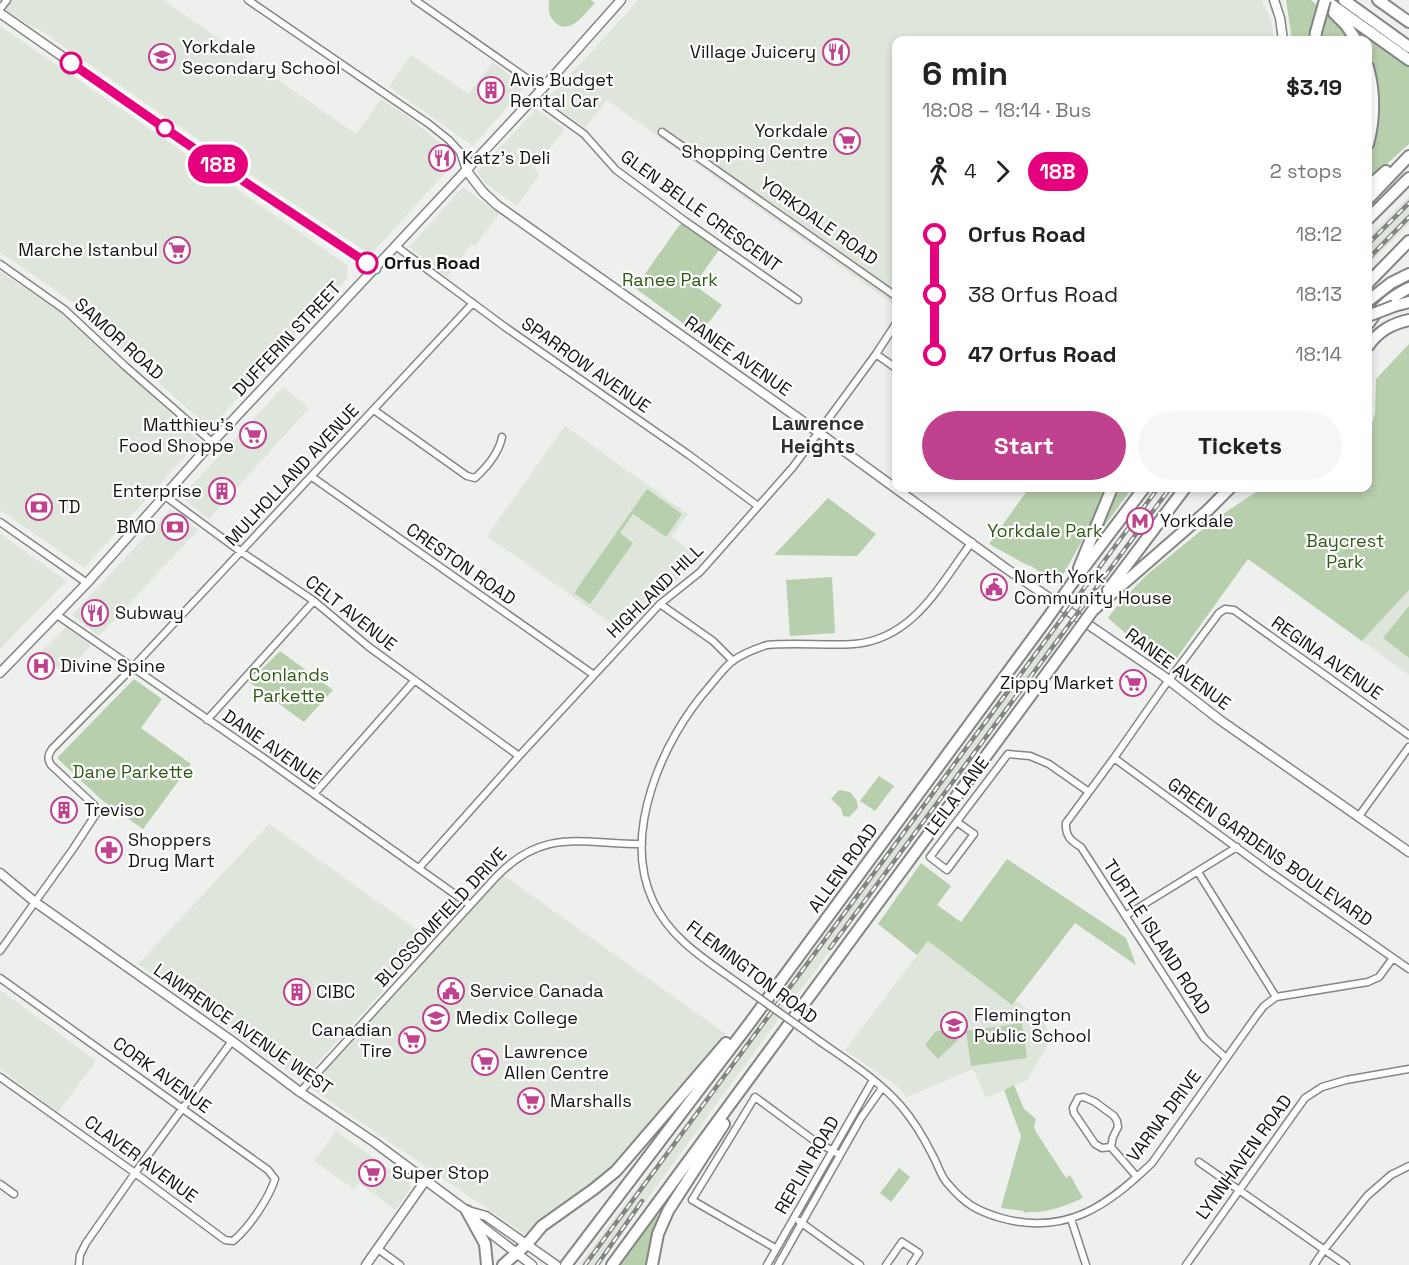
<!DOCTYPE html>
<meta charset="utf-8">
<style>
:root{--surface:#fff;--page:#f6f6f6;--text:#222;--muted:#767676;--accent:#c0418d}
body{margin:0;font-family:"Space Grotesk",sans-serif;background:var(--page);color:var(--text);height:100vh;display:flex;flex-direction:column;font-size:22px;white-space:nowrap}
*{box-sizing:border-box;margin:0}
p{font-size:20px;color:var(--muted)}
.icon{flex:none;width:33px;height:33px;fill:none;stroke:currentColor;stroke-width:2;stroke-linecap:round;stroke-linejoin:round}
.map{position:relative;flex:1;overflow:hidden}
.details{position:absolute;left:892px;top:36px;width:480px;height:456px;display:flex;flex-direction:column;background:var(--surface);border-radius:12px;box-shadow:0 3px 9px #0003}
.details>*{flex:none}
.badge{padding:0 12px;border-radius:20px;font-size:21px;line-height:39px}
.map>.badge{position:absolute;translate:-50% -50%;box-shadow:0 0 0 3px #fff}
.legs{display:flex;align-items:center;gap:9px;height:66px;padding:0 30px;font-size:20px}
.legs p{margin-inline-start:auto}
.head{display:flex;align-items:center;justify-content:space-between;height:102px;padding:0 30px}
h1{font-size:33px;font-weight:600;line-height:45px}
.button{display:flex;gap:12px;margin-top:auto;padding:12px 30px}
.button a{flex:1;height:69px;border-radius:36px;background:var(--accent);color:#fff;font-size:24px;font-weight:600;line-height:69px;text-align:center}
.button a+a{background:var(--page);color:var(--text)}
ul{padding:0 30px;list-style:none}
li{display:flex;align-items:center;gap:21px;height:60px;font-size:22px}
li i{display:grid;place-items:center;width:9px;height:100%;margin:0 8px;background:currentColor}
li i::after{content:'';width:15px;height:15px;margin:-8px;border:4px solid;border-radius:50%;background:var(--surface)}
li p{margin-inline-start:auto}
li:first-child i{background:linear-gradient(#0000 50%,currentColor 0)}
li:last-child i{background:linear-gradient(currentColor 50%,#0000 0)}
.map>svg:first-child{display:block}
</style>
<div class="map">
<svg width="1409" height="1265" viewBox="0 0 1409 1265">
<rect width="100%" height="100%" fill="#edf0ec"/>
<path fill="#dee5db" d="M0,0H163L356,134L381,99L410,118L452,153L457,160L371,254L338,233L221,155L37,28L34,29L0,5Z
M638,0H1262L1272,23L1274,40H897V307L607,100L585,128L548,101L547,98L588,56Z
M0,26L347,265L348,277L210,429L114,342L75,304L0,252Z
M411,55L469,94L493,62L525,87L473,146L389,87Z
M536,109L565,129L534,169L540,174L517,206L484,182L477,172Z
M463,187L499,214L475,246L472,244L447,277L409,247Z
M1409,196V224L1368,265V238Z
M0,271L72,320L199,441L84,568L0,510Z
M283,387L309,408L209,519L181,497Z
M565,426L688,514L671,537L702,559L655,599L623,632L487,536Z
M171,509L198,530L99,636L72,615Z
M0,533L66,581L0,649Z
M1409,590V675L1362,641Z
M1054,624L1066,633L1012,705L753,1054L599,1265H582L580,1264L663,1154Z
M66,627L91,645L65,674L40,653Z
M269,824L430,939L301,1081L138,964Z
M503,875L726,1034L622,1157L588,1187L526,1235L309,1087Z
M928,941L1012,1005L1016,1001L1042,1019L1048,1031V1045L1027,1080L986,1098L973,1069L907,1097L898,1087L845,1050Z
M0,990L96,1061L58,1112L0,1069Z
M336,1131L410,1184L411,1188L395,1210L359,1183L354,1189L314,1161Z"/>
<path fill="#b7cfad" d="M550,0H591L595,3C586,12 570,36 556,23C549,17 548,11 549,1Z
M1286,0H1311L1317,5L1310,40H1292Z
M1325,13L1341,29L1348,40H1320Z
M1355,26L1409,65V144L1368,181V155L1372,145L1373,71L1368,55V40H1361L1352,28Z
M681,223L719,250L694,285L722,305L699,335L635,288Z
M1409,344V590L1362,641L1248,559L1168,670L1108,618L1120,602L1149,573L1214,520L1262,488L1287,491L1311,488H1368V435L1375,414L1376,379Z
M1029,488H1105L1093,521L1058,584L1031,566L1027,565L989,544Z
M1115,488H1132L1098,535L1097,534Z
M647,489L682,514L666,537L633,514L620,533L633,543L590,604L574,593Z
M828,498L876,534L857,556L774,555Z
M832,577L835,633L790,636L786,580Z
M1409,606V658L1383,638Z
M280,651L333,690L304,722L249,682Z
M134,679L162,699L141,728L191,764L143,829L103,801L57,758Z
M879,776L894,786L875,811L860,801Z
M839,790L850,792L857,801L858,808L849,817L843,816L841,808L831,799Z
M1007,859L1126,938L1136,965L1075,923L1012,1005L928,941L917,955L878,924L921,863L951,886L937,905L961,922Z
M1022,1023L1027,1058L971,1066L966,1031Z
M953,1029L958,1040L938,1059L925,1045L936,1031Z
M1014,1085L1024,1109L1036,1119L1034,1127L1036,1132L1066,1178L1070,1175L1083,1198C1065,1206 1048,1213 1028,1212L1026,1213L1023,1211L1001,1208L1021,1136L1004,1090Z
M899,1168L910,1177L891,1202L880,1193Z
M656,1213L659,1217L649,1246L647,1265H618Z"/>
<g fill="none" stroke-linecap="round" stroke-linejoin="round">
<defs>
<path id="street" d="M248,0L429,124L449,140L460,152L466,170
M415,0L542,89
M0,9L7,0
M534,98L584,134L616,170L685,221L798,300
M662,132L897,297
M397,247L505,327L689,455L758,506
M0,264L65,310L125,366L213,443
M876,354L897,369
M374,410L467,476L475,478C487,467 499,453 502,437
M312,477L594,675
M165,496L240,551L314,601L369,647L519,756
M0,522L87,583
M660,604L713,641L733,661
M57,615L265,759L470,905
M207,720L314,601
M1114,758L1270,872L1409,969
M314,794L415,680
M1359,816L1409,747
M957,822L974,834L947,870L930,857L1008,754L1030,756L1049,764L1089,792
M419,868L519,756L660,604L700,572L793,467L876,354L897,322
M1198,872L1276,997
M1125,916L1237,847
M0,951L73,849L96,814L94,805L51,765C47,759 48,755 52,749L132,668L473,303
M0,978L268,1170L275,1179C269,1198 249,1228 233,1241L225,1240L135,1173L0,1077
M745,988C711,963 671,941 653,901C621,833 663,739 709,687C717,678 724,667 734,660C744,653 755,649 767,645C796,642 825,646 854,644C914,639 940,584 972,542
M811,1035C841,1057 876,1077 901,1106C914,1121 924,1138 933,1156C938,1165 941,1177 948,1184C965,1204 977,1211 1001,1218C1066,1236 1107,1206 1152,1163L1257,1015L1264,1006L1276,997L1368,982L1379,977L1393,958
M1226,1058L1204,1038L1081,847C1071,841 1065,836 1066,823L1114,758L1163,688L1219,613L1225,609L1234,610L1409,735
M300,1092L496,877C544,827 581,844 642,844
M1111,1147L1102,1148L1095,1144L1074,1113L1073,1108L1078,1098L1084,1097L1095,1102L1114,1116L1117,1121L1118,1127L1113,1137L1111,1147L1137,1177
M1199,1162L1346,1265
M0,1184L14,1194
M1071,1219L1086,1265
M799,1221L860,1265
M775,1248L692,1200L755,1097L812,1139L840,1155
M378,1249L400,1265
M79,1265L80,1255L86,1243L135,1173L232,1041
M767,1265L873,1080
M778,1265L861,1118L882,1088
M886,1265L902,1242L919,1253L911,1265
M1186,1265L1305,1098L1322,1087L1346,1080L1409,1069
M1314,1265L1324,1250L1367,1196L1391,1175L1409,1166"/>
<path id="secondary" d="M1274,0L1280,18L1283,40
M0,13L186,143L376,269
M466,170L483,192L497,205L818,432L1004,567L1162,675L1220,720L1409,852
M0,673L87,583L206,449L542,89L621,0
M0,873L35,902L232,1041L300,1092L374,1142L467,1211L480,1225L532,1265
M468,1211L486,1216L556,1265
M366,1265L425,1181"/>
<path id="highway" d="M1325,0L1409,60
M1344,0L1409,47
M1378,0L1409,22
M1334,13L1346,25L1356,40
M1315,40L1316,32
M1368,67C1375,93 1375,118 1368,144
M1368,187L1386,171
M1368,199L1409,156
M1368,219L1409,178
M1368,283L1409,241
M1368,301L1391,283L1409,274
M1394,306L1409,302
M1368,324C1378,308 1392,296 1409,288
M1368,346C1379,331 1391,324 1409,320
M1079,568L1112,488
M1073,582L1144,488
M1108,590L1185,488
M1093,610L1207,511L1230,488
M467,1211L485,1244L487,1265
M503,1265L527,1244L542,1226L594,1189L616,1171L726,1043
M566,1265L749,1024L1047,619
M612,1265L1072,639
M652,1265L658,1234L668,1211L724,1124"/>
</defs>
<use href="#street" stroke="#838682" stroke-width="9"/>
<use href="#secondary" stroke="#838682" stroke-width="11"/>
<use href="#highway" stroke="#838682" stroke-width="14"/>
<use href="#street" stroke="#fff" stroke-width="6"/>
<use href="#secondary" stroke="#fff" stroke-width="8"/>
<use href="#highway" stroke="#fff" stroke-width="10"/>
<defs>
<path id="rail" d="M1368,244L1409,203
M1368,259L1409,217
M830,948L1170,488
M585,1265L1158,488
M597,1265L642,1201"/>
</defs>
<use href="#rail" stroke="#838582" stroke-width="4.5"/>
<use href="#rail" stroke="#fff" stroke-width="2" stroke-dasharray="7" stroke-linecap="butt"/>
<defs>
<path id="street-bridge" d="M745,988L811,1035"/>
<path id="highway-bridge" d="M1316,32L1325,0
M1368,316L1394,306
M1047,619L1073,582
M1072,639L1093,610"/>
</defs>
<use href="#street-bridge" stroke="#838682" stroke-width="9" stroke-linecap="butt"/>
<use href="#highway-bridge" stroke="#838682" stroke-width="14" stroke-linecap="butt"/>
<use href="#street-bridge" stroke="#fff" stroke-width="6"/>
<use href="#highway-bridge" stroke="#fff" stroke-width="10"/>
</g>
<g fill="none" stroke-linecap="round" stroke-linejoin="round">
<defs>
<path id="line-1" d="M71,63L186,143L367,263"/>
</defs>
<use href="#line-1" stroke="#fff" stroke-width="14"/>
<use href="#line-1" stroke="#e6007e" stroke-width="9"/>
</g>
<defs>
<symbol id="restaurant-ring" viewBox="-11 -11 22 22"><circle r="9.5" fill="#fff" stroke="#c0418d" stroke-width="1.5"/><path d="M-5-6h1v4h1v-4h1v4h1v-4h1v5L-1.5 .5V6h-2V.5L-5-1ZM5-6V6H3V1.5H1.5Q1.5-4 5-6Z" fill="#c0418d"/></symbol>
<symbol id="school-ring" viewBox="-11 -11 22 22"><circle r="9.5" fill="#fff" stroke="#c0418d" stroke-width="1.5"/><path d="M0-5L7-2L0 1L-7-2ZM-4 1L0 2.5L4 1V4Q0 6-4 4Z" fill="#c0418d"/></symbol>
<symbol id="building-ring" viewBox="-11 -11 22 22"><circle r="9.5" fill="#fff" stroke="#c0418d" stroke-width="1.5"/><path d="M-4-6H4V6H1V3H-1V6H-4ZM-2.5-4.3h1.7v1.8h-1.7ZM.8-4.3h1.7v1.8H.8ZM-2.5-1h1.7V.8h-1.7ZM.8-1h1.7V.8H.8Z" fill="#c0418d"/></symbol>
<symbol id="supermarket-ring" viewBox="-11 -11 22 22"><circle r="9.5" fill="#fff" stroke="#c0418d" stroke-width="1.5"/><path d="M-6-5.5h2.5l.6 2H6L4.5 2H-2.5L-4.4-4H-6ZM-1.5 3.2a1.3 1.3 0 1 0 .1 0ZM3 3.2a1.3 1.3 0 1 0 .1 0Z" fill="#c0418d"/></symbol>
<symbol id="bank-ring" viewBox="-11 -11 22 22"><circle r="9.5" fill="#fff" stroke="#c0418d" stroke-width="1.5"/><path d="M-6-4H6V4H-6ZM0-2.3a2.3 2.3 0 1 0 0 4.6a2.3 2.3 0 1 0 0-4.6Z" fill="#c0418d"/></symbol>
<symbol id="metro-ring" viewBox="-11 -11 22 22"><circle r="9.5" fill="#fff" stroke="#c0418d" stroke-width="1.5"/><path d="M-5.5 5V-5H-3L0 0L3-5H5.5V5H3V-.5L0 4L-3-.5V5Z" fill="#c0418d"/></symbol>
<symbol id="civic-ring" viewBox="-11 -11 22 22"><circle r="9.5" fill="#fff" stroke="#c0418d" stroke-width="1.5"/><path d="M-.6-6.5H3V-4.5H.6V-3L4-1V1h2V6H-6V1h2V-1L-.6-3ZM-1.2 2.5V6h2.4V2.5Z" fill="#c0418d"/></symbol>
<symbol id="hospital-ring" viewBox="-11 -11 22 22"><circle r="9.5" fill="#fff" stroke="#c0418d" stroke-width="1.5"/><path d="M-5-5h3v3.5h4V-5h3V5h-3V1.5h-4V5h-3Z" fill="#c0418d"/></symbol>
<symbol id="pharmacy-ring" viewBox="-11 -11 22 22"><circle r="9.5" fill="#fff" stroke="#c0418d" stroke-width="1.5"/><path d="M-2-6h4v4h4v4h-4v4h-4v-4h-4v-4h4Z" fill="#c0418d"/></symbol>
<symbol id="university-ring" viewBox="-11 -11 22 22"><circle r="9.5" fill="#fff" stroke="#c0418d" stroke-width="1.5"/><path d="M0-5L7-2L0 1L-7-2ZM-4 1L0 2.5L4 1V4Q0 6-4 4Z" fill="#c0418d"/></symbol>
</defs>
<g fill-rule="evenodd">
<use href="#restaurant-ring" x="821" y="37" width="30" height="30"/>
<use href="#school-ring" x="147" y="42" width="30" height="30"/>
<use href="#building-ring" x="476" y="75" width="30" height="30"/>
<use href="#supermarket-ring" x="832" y="126" width="30" height="30"/>
<use href="#restaurant-ring" x="427" y="143" width="30" height="30"/>
<use href="#supermarket-ring" x="162" y="235" width="30" height="30"/>
<use href="#supermarket-ring" x="238" y="420" width="30" height="30"/>
<use href="#building-ring" x="207" y="476" width="30" height="30"/>
<use href="#bank-ring" x="24" y="492" width="30" height="30"/>
<use href="#metro-ring" x="1125" y="506" width="30" height="30"/>
<use href="#bank-ring" x="160" y="512" width="30" height="30"/>
<use href="#civic-ring" x="979" y="572" width="30" height="30"/>
<use href="#restaurant-ring" x="80" y="598" width="30" height="30"/>
<use href="#hospital-ring" x="26" y="651" width="30" height="30"/>
<use href="#supermarket-ring" x="1118" y="668" width="30" height="30"/>
<use href="#building-ring" x="49" y="795" width="30" height="30"/>
<use href="#pharmacy-ring" x="94" y="835" width="30" height="30"/>
<use href="#civic-ring" x="436" y="976" width="30" height="30"/>
<use href="#building-ring" x="282" y="977" width="30" height="30"/>
<use href="#university-ring" x="421" y="1003" width="30" height="30"/>
<use href="#school-ring" x="939" y="1010" width="30" height="30"/>
<use href="#supermarket-ring" x="397" y="1025" width="30" height="30"/>
<use href="#supermarket-ring" x="470" y="1047" width="30" height="30"/>
<use href="#supermarket-ring" x="516" y="1086" width="30" height="30"/>
<use href="#supermarket-ring" x="357" y="1158" width="30" height="30"/>
</g>
<g fill="#fff" stroke="#e6007e" stroke-width="3">
<circle cx="71" cy="63" r="10"/>
<circle cx="165" cy="128" r="8"/>
<circle cx="367" cy="263" r="10"/>
</g>
<g text-anchor="middle" stroke-width="4.5" stroke-linejoin="round" paint-order="stroke">
<g font-size="18" fill="#141513" stroke="#fff" text-anchor="start">
<text x="182" y="53">Yorkdale<tspan x="182" dy="21">Secondary School</tspan></text>
<text x="816" y="58" text-anchor="end">Village Juicery</text>
<text x="510" y="86">Avis Budget<tspan x="510" dy="21">Rental Car</tspan></text>
<text x="828" y="137" text-anchor="end">Yorkdale<tspan x="828" dy="21">Shopping Centre</tspan></text>
<text x="462" y="164">Katz's Deli</text>
<text x="158" y="256" text-anchor="end">Marche Istanbul</text>
<text x="234" y="431" text-anchor="end">Matthieu’s<tspan x="234" dy="21">Food Shoppe</tspan></text>
<text x="202" y="497" text-anchor="end">Enterprise</text>
<text x="58" y="513">TD</text>
<text x="1160" y="527">Yorkdale</text>
<text x="156" y="533" text-anchor="end">BMO</text>
<text x="1014" y="583">North York<tspan x="1014" dy="21">Community House</tspan></text>
<text x="115" y="619">Subway</text>
<text x="60" y="672">Divine Spine</text>
<text x="1114" y="689" text-anchor="end">Zippy Market</text>
<text x="84" y="816">Treviso</text>
<text x="128" y="846">Shoppers<tspan x="128" dy="21">Drug Mart</tspan></text>
<text x="470" y="997">Service Canada</text>
<text x="316" y="998">CIBC</text>
<text x="974" y="1021">Flemington<tspan x="974" dy="21">Public School</tspan></text>
<text x="456" y="1024">Medix College</text>
<text x="392" y="1036" text-anchor="end">Canadian<tspan x="392" dy="21">Tire</tspan></text>
<text x="504" y="1058">Lawrence<tspan x="504" dy="21">Allen Centre</tspan></text>
<text x="550" y="1107">Marshalls</text>
<text x="392" y="1179">Super Stop</text>
</g>
<g font-size="18" fill="#141513" stroke="#fff">
<text transform="translate(701 211) rotate(36)" y="6">GLEN BELLE CRESCENT</text>
<text transform="translate(819 221) rotate(35)" y="6">YORKDALE ROAD</text>
<text transform="translate(119 339) rotate(42)" y="6">SAMOR ROAD</text>
<text transform="translate(287 339) rotate(-47)" y="6">DUFFERIN STREET</text>
<text transform="translate(738 356) rotate(35)" y="6">RANEE AVENUE</text>
<text transform="translate(586 365) rotate(35)" y="6">SPARROW AVENUE</text>
<text transform="translate(292 475) rotate(-47)" y="6">MULHOLLAND AVENUE</text>
<text transform="translate(461 564) rotate(35)" y="6">CRESTON ROAD</text>
<text transform="translate(655 591) rotate(-44)" y="6">HIGHLAND HILL</text>
<text transform="translate(351 613) rotate(38)" y="6">CELT AVENUE</text>
<text transform="translate(1327 658) rotate(35)" y="6">REGINA AVENUE</text>
<text transform="translate(1178 669) rotate(36)" y="6">RANEE AVENUE</text>
<text transform="translate(272 747) rotate(35)" y="6">DANE AVENUE</text>
<text transform="translate(957 796) rotate(-53)" y="6">LEILA LANE</text>
<text transform="translate(1270 852) rotate(35)" y="6">GREEN GARDENS BOULEVARD</text>
<text transform="translate(843 868) rotate(-54)" y="6">ALLEN ROAD</text>
<text transform="translate(441 917) rotate(-47)" y="6">BLOSSOMFIELD DRIVE</text>
<text transform="translate(1157 937) rotate(57)" y="6">TURTLE ISLAND ROAD</text>
<text transform="translate(752 972) rotate(37)" y="6">FLEMINGTON ROAD</text>
<text transform="translate(243 1029) rotate(35)" y="6">LAWRENCE AVENUE WEST</text>
<text transform="translate(162 1075) rotate(36)" y="6">CORK AVENUE</text>
<text transform="translate(1164 1116) rotate(-53)" y="6">VARNA DRIVE</text>
<text transform="translate(1244 1157) rotate(-54)" y="6">LYNNHAVEN ROAD</text>
<text transform="translate(141 1159) rotate(36)" y="6">CLAVER AVENUE</text>
<text transform="translate(807 1165) rotate(-60)" y="6">REPLIN ROAD</text>
</g>
<g font-size="18" font-weight="bold" fill="#141513" stroke="#fff" text-anchor="start">
<text x="384" y="269">Orfus Road</text>
</g>
<g font-size="18" fill="#2d5b16" stroke="#fff">
<text x="670" y="286">Ranee Park</text>
<text x="1045" y="537">Yorkdale Park</text>
<text x="1345" y="547">Baycrest<tspan x="1345" dy="21">Park</tspan></text>
<text x="289" y="681">Conlands<tspan x="289" dy="21">Parkette</tspan></text>
<text x="133" y="778">Dane Parkette</text>
</g>
<g font-size="20" font-weight="bold" fill="#2e302d" stroke="#fff">
<text x="818" y="430">Lawrence<tspan x="818" dy="23">Heights</tspan></text>
</g>
</g>
</svg>
<b class="badge" style="left:218px;top:164px;background:#e6007e;color:#fff">18B</b>
<section class="details">
<div class="head"><div><h1>6 min</h1><p>18:08 – 18:14 · Bus</p></div><b>$3.19</b></div>
<div class="legs"><svg class="icon" aria-label="walk" viewBox="0 0 24 24"><circle cx="13" cy="4" r="2"/><path d="M13 8l-2 6 4 7M11 14l-3 7M7 12l3-4h3l4 4"/></svg>4<svg class="icon" aria-label="forward" viewBox="0 0 24 24"><path d="M9 5l7 7-7 7"/></svg><b class="badge" style="background:#e6007e;color:#fff">18B</b><p>2 stops</p></div>
<ul>
<li><i style="color:#e6007e"></i><b>Orfus Road</b><p>18:12</p></li>
<li><i style="color:#e6007e"></i><span>38 Orfus Road</span><p>18:13</p></li>
<li><i style="color:#e6007e"></i><b>47 Orfus Road</b><p>18:14</p></li>
</ul>
<div class="button"><a>Start</a><a>Tickets</a></div>
</section>
</div>
